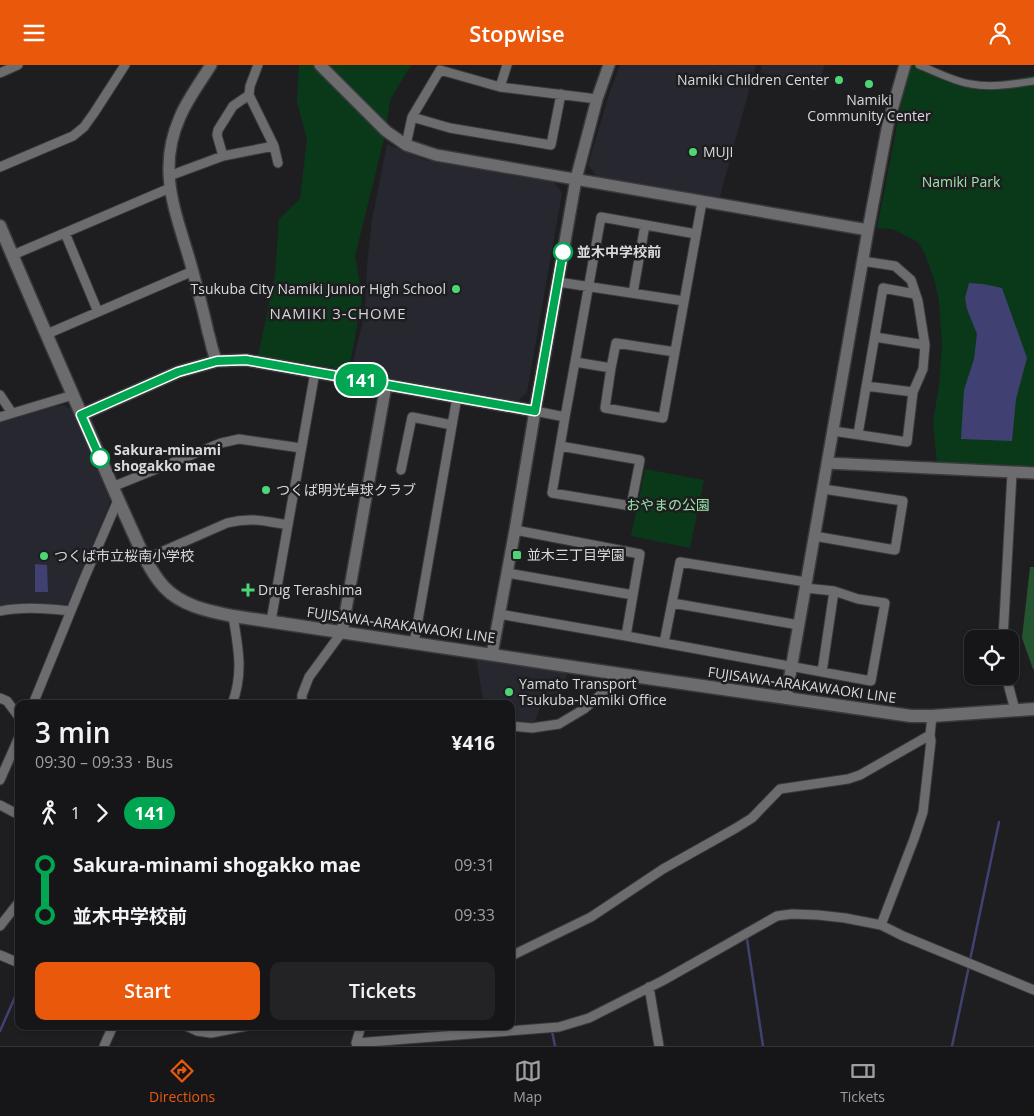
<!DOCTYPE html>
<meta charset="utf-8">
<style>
:root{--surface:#161619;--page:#232326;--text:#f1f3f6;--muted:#9e9fa2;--line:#353538;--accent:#ea580c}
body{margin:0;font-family:"Open Sans","Noto Sans JP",sans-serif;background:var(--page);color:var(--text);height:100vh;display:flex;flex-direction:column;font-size:19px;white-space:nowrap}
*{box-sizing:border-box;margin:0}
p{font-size:16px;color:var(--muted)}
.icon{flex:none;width:28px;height:28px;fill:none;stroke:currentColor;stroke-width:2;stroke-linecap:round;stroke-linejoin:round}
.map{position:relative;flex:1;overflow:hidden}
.sheet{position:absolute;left:15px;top:635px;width:500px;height:330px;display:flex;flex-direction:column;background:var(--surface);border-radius:10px;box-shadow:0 1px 4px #0004,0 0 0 1px var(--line)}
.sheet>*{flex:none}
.badge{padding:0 10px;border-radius:16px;font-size:18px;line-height:32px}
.buttons{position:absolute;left:964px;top:565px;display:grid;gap:10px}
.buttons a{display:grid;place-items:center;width:55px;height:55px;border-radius:10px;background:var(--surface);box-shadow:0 1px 4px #0004,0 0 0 1px var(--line);font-size:25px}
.map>.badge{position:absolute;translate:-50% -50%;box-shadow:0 0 0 2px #fff}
.legs{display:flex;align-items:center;gap:8px;height:55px;padding:0 20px;font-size:16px}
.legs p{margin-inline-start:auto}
.overview{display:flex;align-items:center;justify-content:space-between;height:85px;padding:0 20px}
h1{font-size:28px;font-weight:600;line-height:38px}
.action{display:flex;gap:10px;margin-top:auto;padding:10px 20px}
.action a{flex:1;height:58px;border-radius:10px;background:var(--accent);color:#fff;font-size:20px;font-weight:600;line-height:58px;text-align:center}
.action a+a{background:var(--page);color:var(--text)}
ul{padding:0 20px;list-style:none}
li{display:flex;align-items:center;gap:18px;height:50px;font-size:19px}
li i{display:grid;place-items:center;width:8px;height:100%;margin:0 6px;background:currentColor}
li i::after{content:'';width:12px;height:12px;margin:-6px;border:4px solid;border-radius:50%;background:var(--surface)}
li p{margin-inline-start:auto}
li:first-child i{background:linear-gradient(#0000 50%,currentColor 0)}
li:last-child i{background:linear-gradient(currentColor 50%,#0000 0)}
header{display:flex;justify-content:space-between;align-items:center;height:65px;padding:0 20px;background:var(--accent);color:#fff;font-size:22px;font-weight:600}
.dock{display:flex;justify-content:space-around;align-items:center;height:70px;border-top:1px solid var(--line);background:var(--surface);font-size:14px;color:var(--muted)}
.dock a{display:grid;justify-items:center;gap:2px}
.dock .current{color:var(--accent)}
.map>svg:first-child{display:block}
</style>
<header><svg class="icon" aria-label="menu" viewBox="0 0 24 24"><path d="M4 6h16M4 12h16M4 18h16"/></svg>Stopwise<svg class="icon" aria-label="person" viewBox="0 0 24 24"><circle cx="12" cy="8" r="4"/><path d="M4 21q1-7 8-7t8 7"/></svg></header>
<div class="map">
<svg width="1034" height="981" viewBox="0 0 1034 981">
<rect width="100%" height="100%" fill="#1e1e21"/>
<path fill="#26272f" d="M620,0H756L719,135L598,113L588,100L609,29Z
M762,0H825L816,25L760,7Z
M387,79L425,95L554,117L562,128L527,328L518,336L350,308L365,248L367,200L372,155Z
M64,340L71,344L110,435L109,441L67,541L0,544V356L34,345Z
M476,594L567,606L564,627L545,631L533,660L511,658V639H484Z"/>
<path fill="#0a3919" d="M299,0H411L390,35L386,66L355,191L362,232L349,305L258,291L275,210L279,154L300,134L307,75L297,37Z
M909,0H932L959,17L986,19L1034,10V401L937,398L933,357L939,320L942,280L939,236L935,217L925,189L918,177L893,164L877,163Z
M645,404L704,415L690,483L631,471Z"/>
<path fill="#245530" d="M1030,502H1034V604H1033L1022,573Z"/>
<path fill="#404172" d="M969,218L983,219L1002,223L1027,293L1016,334L1012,376L961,374L964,325L974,294L977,269L967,244L965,233Z
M35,499L47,500L48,527H35Z"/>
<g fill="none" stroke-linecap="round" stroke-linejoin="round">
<path stroke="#404172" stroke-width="2.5" d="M747,874L763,981
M970,895L999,757
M0,966L19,923
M552,966L555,981
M952,981L969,901"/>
<defs>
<path id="pedestrian" d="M919,0C934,6 955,17 971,19C991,23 1014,19 1034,16"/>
<path id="minor" d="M258,0L250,21L249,30L274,81L278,98
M0,8L18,0
M500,22L507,0
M412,52L450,63L551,80L561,29
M406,80L412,52L440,5L500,22L597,34
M223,91L217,70L218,65L233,41L249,30
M0,102L73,71L84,62L94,48L125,0
M169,111L223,91L274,81
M65,168L98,247
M13,190L170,123
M558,217L684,236
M633,228L645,160
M47,269L193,206
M875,272L925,280
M575,297L601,152L696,169
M611,303L616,278L675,287
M866,321L913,327
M0,330L12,348
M535,346L565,352L575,297L611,303L605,343L663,353L702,137
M0,352L73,330
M833,366L907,377L913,327L923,304L925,280L918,236L911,215L895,201L862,196
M858,369L883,223L915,229
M560,381L640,395L631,441L552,428L565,352
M401,405L412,352L452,360
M112,422L221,378L239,374L301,383
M814,471L895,485L903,436L823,424
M145,494L227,458C250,452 265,456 288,460
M507,508L633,530
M672,538L799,560
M0,546C23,541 47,543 70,546
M499,549L626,571L640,489L515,465
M271,556L315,307
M626,571L871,616L885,538L858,534L834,526L805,523
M1003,574L1012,408
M414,578L457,332
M664,578L680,497L806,517
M822,607L834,526
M1006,611L1015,645
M0,633L7,636L19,652
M33,639L84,514L118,435
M232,639C244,608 238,582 233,551
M302,639V630L309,612L342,567
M511,661L532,663L559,659L584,644L605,626L615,608
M0,715L19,672
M0,740L19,750
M881,860L914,774L923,747L931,676L930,670
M0,861L19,837
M0,890L19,898
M511,891L591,852L663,804L736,763L752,753L780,724L848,714L860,710L930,670L932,651
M649,922L659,981
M186,961L197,966L211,968L247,961
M361,961L356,978L559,962L589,953L664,915L777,851L792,849L818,850L845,853L881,860L903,871L1034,925
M104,981L113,961"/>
<path id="tertiary" d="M211,0C201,16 187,35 180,52C154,110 180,155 194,211C199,230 204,248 208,267C211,276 212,287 217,296
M320,0L386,66L406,80L436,90L868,165
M81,350L178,307L217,296L246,295L535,346
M827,398L1034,408
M342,567L386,320
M492,589L515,465L535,346L576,114L597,34L609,0
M786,633L868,165L888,59L905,0"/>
<path id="secondary" d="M0,161C33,240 68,318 102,397C111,419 121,441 131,463C140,483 149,505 164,522C182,541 208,546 233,551L640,612L911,651H932L1034,644"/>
</defs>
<use href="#pedestrian" stroke="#3a3a3c" stroke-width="9"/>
<use href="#minor" stroke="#3a3a3c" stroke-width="11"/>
<use href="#tertiary" stroke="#3a3a3c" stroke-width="14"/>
<use href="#secondary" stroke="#3a3a3c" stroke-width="15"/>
<use href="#pedestrian" stroke="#6c6c6f" stroke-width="7"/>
<use href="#minor" stroke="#6c6c6f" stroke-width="9"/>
<use href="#tertiary" stroke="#6c6c6f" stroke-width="11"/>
<use href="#secondary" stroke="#6c6c6f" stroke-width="12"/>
</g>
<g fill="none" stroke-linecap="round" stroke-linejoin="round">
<defs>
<path id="line-1" d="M100,393L81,350L178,307L217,296L246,295L535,346L563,187"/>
</defs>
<use href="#line-1" stroke="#fff" stroke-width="11"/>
<use href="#line-1" stroke="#00a651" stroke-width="8"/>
</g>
<g fill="#4dd676" stroke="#1e1e21" stroke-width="2">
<circle cx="839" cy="15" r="5"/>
<circle cx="869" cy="19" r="5"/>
<circle cx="693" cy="87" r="5"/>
<circle cx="456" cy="224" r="5"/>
<circle cx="266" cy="425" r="5"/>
<rect x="512" y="485" width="10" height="10" rx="2.5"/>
<circle cx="44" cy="491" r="5"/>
<path d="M245.5 517.5h5v5h5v5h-5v5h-5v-5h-5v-5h5z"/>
<circle cx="509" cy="627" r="5"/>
</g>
<g fill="#fff" stroke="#00a651" stroke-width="2.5">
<circle cx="563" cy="187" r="9"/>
<circle cx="100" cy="393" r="9"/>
</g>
<g text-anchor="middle" stroke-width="5" stroke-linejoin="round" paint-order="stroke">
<g font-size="14" fill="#d9dadb" stroke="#1e1e21" text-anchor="start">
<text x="829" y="20" text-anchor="end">Namiki Children Center</text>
<text x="869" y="40" text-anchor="middle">Namiki<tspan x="869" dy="16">Community Center</tspan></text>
<text x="703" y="92">MUJI</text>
<text x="446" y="229" text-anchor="end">Tsukuba City Namiki Junior High School</text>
<text x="276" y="430">つくば明光卓球クラブ</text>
<text x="527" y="495">並木三丁目学園</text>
<text x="54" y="496">つくば市立桜南小学校</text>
<text x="258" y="530">Drug Terashima</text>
<text x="519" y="624">Yamato Transport<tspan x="519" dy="16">Tsukuba-Namiki Office</tspan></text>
</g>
<g font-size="14" fill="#9ae4a9" stroke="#1e1e21">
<text x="961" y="122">Namiki Park</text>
<text x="668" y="445">おやまの公園</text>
</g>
<g font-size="14" font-weight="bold" fill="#d9dadb" stroke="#1e1e21" text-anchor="start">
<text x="577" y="192">並木中学校前</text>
<text x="114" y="390">Sakura-minami<tspan x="114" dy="16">shogakko mae</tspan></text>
</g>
<g font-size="14" fill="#d9dadb" stroke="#1e1e21">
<text transform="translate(401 560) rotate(8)" y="5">FUJISAWA-ARAKAWAOKI LINE</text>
<text transform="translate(802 620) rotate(8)" y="5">FUJISAWA-ARAKAWAOKI LINE</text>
</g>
<g font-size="15" letter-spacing="1" fill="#d6d6da" stroke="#1e1e21">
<text x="338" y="254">NAMIKI 3-CHOME</text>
</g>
</g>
</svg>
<div class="buttons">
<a><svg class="icon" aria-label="locate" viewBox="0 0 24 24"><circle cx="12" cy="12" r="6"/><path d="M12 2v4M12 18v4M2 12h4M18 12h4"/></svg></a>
</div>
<b class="badge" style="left:361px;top:315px;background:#00a651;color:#fff">141</b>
<section class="sheet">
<div class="overview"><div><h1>3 min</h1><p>09:30 – 09:33 · Bus</p></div><b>¥416</b></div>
<div class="legs"><svg class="icon" aria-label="walk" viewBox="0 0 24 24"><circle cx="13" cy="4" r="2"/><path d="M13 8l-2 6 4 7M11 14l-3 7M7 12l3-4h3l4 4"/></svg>1<svg class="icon" aria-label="forward" viewBox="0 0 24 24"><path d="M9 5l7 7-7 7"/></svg><b class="badge" style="background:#00a651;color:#fff">141</b></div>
<ul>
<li><i style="color:#00a651"></i><b>Sakura-minami shogakko mae</b><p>09:31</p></li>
<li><i style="color:#00a651"></i><b>並木中学校前</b><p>09:33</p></li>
</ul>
<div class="action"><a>Start</a><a>Tickets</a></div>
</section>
</div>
<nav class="dock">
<a class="current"><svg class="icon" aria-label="directions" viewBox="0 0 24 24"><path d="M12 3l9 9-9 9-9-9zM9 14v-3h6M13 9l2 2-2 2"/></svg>Directions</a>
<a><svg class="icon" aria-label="map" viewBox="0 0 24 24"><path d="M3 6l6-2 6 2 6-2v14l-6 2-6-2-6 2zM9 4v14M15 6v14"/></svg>Map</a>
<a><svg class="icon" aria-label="tickets" viewBox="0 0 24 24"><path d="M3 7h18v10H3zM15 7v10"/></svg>Tickets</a>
</nav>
